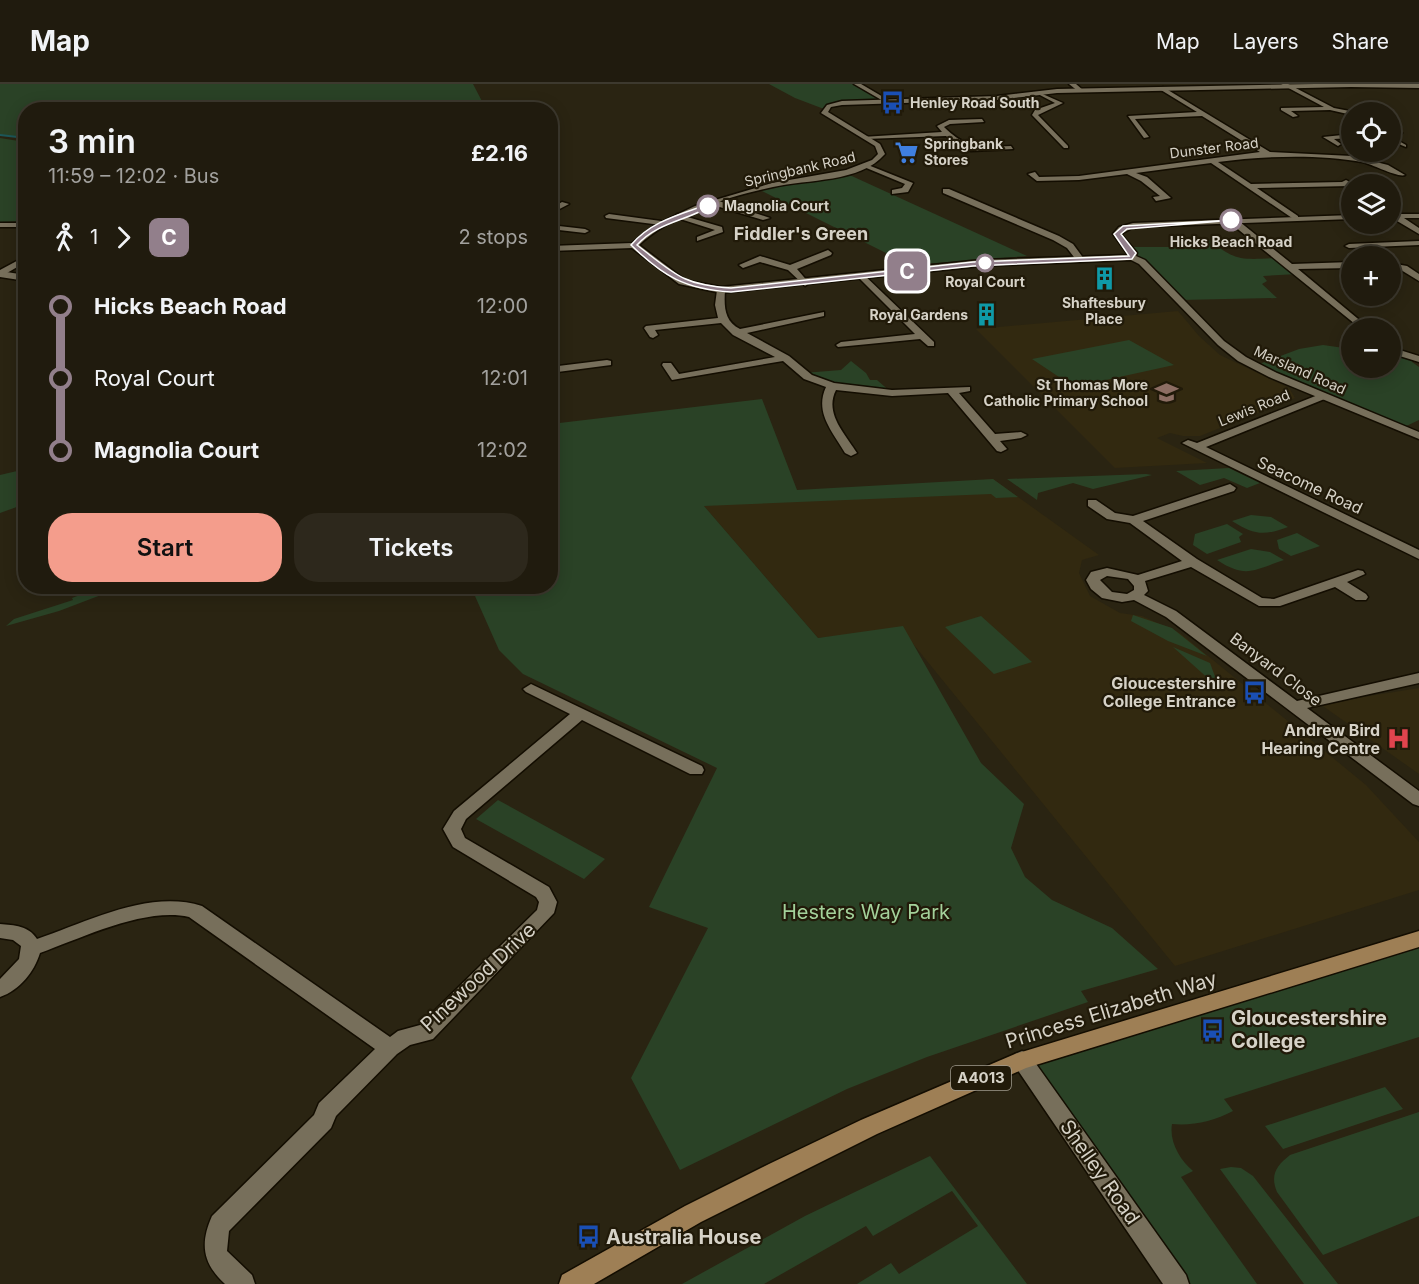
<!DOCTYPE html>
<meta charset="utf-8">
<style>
:root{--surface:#201b0e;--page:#2d281c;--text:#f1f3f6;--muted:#a2a19e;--line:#3d392e;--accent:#f49d8c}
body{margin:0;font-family:Inter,sans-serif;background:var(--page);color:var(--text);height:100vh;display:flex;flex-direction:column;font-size:22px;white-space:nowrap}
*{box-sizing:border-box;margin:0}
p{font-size:20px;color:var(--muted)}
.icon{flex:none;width:33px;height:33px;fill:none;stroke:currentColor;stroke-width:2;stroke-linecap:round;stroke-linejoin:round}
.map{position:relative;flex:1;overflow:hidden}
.sheet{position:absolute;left:18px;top:18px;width:540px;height:492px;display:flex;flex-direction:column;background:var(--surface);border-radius:24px;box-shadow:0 3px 15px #0003,0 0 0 2px var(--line)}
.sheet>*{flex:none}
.badge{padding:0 12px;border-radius:9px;font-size:21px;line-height:39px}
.tools{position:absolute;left:1341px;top:18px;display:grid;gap:12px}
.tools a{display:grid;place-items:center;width:60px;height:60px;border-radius:50%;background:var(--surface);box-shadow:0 3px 15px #0003,0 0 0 2px var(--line);font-size:30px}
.map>.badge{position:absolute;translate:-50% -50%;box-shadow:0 0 0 3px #fff}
.legs{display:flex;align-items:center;gap:9px;height:66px;padding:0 30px;font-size:20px}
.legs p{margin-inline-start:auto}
.overview{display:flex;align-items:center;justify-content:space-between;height:102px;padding:0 30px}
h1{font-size:33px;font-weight:600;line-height:45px}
.primary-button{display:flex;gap:12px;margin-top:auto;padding:12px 30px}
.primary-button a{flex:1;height:69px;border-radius:24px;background:var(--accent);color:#111;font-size:24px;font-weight:600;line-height:69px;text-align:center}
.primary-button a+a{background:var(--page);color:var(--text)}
ul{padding:0 30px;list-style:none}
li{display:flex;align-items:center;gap:21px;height:72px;font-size:22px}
li i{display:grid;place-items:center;width:9px;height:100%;margin:0 8px;background:currentColor}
li i::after{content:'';width:15px;height:15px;margin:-8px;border:4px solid;border-radius:50%;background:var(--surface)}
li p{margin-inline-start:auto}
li:first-child i{background:linear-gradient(#0000 50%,currentColor 0)}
li:last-child i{background:linear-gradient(currentColor 50%,#0000 0)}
header{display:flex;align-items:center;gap:36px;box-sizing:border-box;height:84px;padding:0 30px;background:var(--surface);border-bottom:2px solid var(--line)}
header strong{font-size:28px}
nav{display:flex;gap:33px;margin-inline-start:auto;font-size:21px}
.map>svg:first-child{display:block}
</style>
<header>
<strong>Map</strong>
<nav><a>Map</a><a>Layers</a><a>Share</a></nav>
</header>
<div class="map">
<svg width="1419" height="1200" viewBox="0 0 1419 1200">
<rect width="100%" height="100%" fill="#2a2412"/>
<path fill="#322910" d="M1178,227L1199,252L1220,271L1289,304L1295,314L1200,352H1183L1170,349L1157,354L1207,379L1115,384L976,245Z
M993,395L1099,471L1082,476L1079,489L1090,512L1120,529L1142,532L1180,549L1366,701L1419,758V806L1175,882L901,545L818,554L704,422Z
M1419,604V690L1320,620Z"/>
<path fill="#2a4226" d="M0,0H473L486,25L26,26L25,54L0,51Z
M769,0H857L887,17L842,19L824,25L795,14Z
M0,54L25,58V137L0,138Z
M843,88L1027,172L910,181L758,105Z
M1210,156C1236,179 1245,175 1279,174L1298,190L1263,192L1267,197L1262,200L1277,214L1180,216L1132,173L1128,163H1177L1172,157Z
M1129,256L1174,281L1074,303L1032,275Z
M1323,261L1351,265L1352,284H1390L1391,266L1415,274L1412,278L1419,283V336L1402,344L1254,282L1299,265Z
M851,277L866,289L870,296H877L892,309L861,307L803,289L841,286Z
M762,315L797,406L993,395L1018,413L996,414L991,410L704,422L818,554L903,542L981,679L1024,720L1011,764L1025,793L1052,816L1112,844L1158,885L1081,907L1088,918L927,973L847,1005L680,1086L631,994L708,844L649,823L717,684L523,590L499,566L471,503L550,502L551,340Z
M1229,384L1260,399L1247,404L1224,394L1200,401L1176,387Z
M17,387L25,395V420L0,429V391Z
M1146,390L1152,391L1093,405L1073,399L1038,409L1037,416L1007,395Z
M1251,431L1271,433L1288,443C1264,452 1254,451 1232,437Z
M1227,440L1243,450L1239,453L1241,458L1207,470L1193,461L1195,450Z
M1297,449L1320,462L1291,472L1279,465L1277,456Z
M1251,465L1270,468L1284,476C1254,486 1246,495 1217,476Z
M101,503H122L59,527L6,542L14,535L73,516L72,514Z
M1133,531L1172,544L1207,572L1168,557L1131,537Z
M981,532L1032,578L994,590L945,543Z
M1173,563L1210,579L1217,598L1211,597Z
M498,716L605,775L584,795L476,735Z
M1419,855V953L1224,1015L1233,1027C1214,1037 1193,1042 1172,1040C1169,1058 1180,1076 1193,1087L1181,1093L1257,1200H1177L1022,976Z
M1385,1003L1403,1025L1283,1065L1265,1042Z
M1419,1028V1132L1323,1171L1277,1108C1270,1091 1276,1082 1290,1071Z
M930,1072L1027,1200H857L891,1179L899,1190L978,1142L952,1107L873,1152L866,1142L764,1200H682L805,1132Z
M1231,1083L1241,1084L1253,1092L1338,1200H1304L1220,1085Z"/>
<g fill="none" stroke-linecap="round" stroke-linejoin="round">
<path stroke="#1d5759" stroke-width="2" d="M0,51L26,54"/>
<defs>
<path id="minor" d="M854,0H861L890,17L885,18Z
M1069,0H1076L1084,7L1079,8Z
M1281,0H1288L1334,24L1355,28L1352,31L1330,26L1291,27L1298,32L1293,33L1281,26V24L1324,23Z
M1163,3L1270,68L1352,72L1388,81L1405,91C1398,94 1372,80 1362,78C1318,70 1262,72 1218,78L1251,100L1342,98L1346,96L1354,100L1350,102L1257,104L1298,132V136H1295L1211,79L1136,89L1147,93L1171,114L1156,117L1153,113L1160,112L1141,97L1127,90L1079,96L1037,97L1028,90L1035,88L1039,93L1079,92L1260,68L1202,32L1135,35L1149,53L1144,54L1128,32L1197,28L1161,6Z
M1038,8L1063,19L1038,31L1068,62V64H1064L1032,31L1035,26L1055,19L1038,10Z
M982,35L984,38L950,40L944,43C968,66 979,63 1011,62L1013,65L971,67L962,64L946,52L865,55L862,53L942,48L937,42L949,36Z
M1390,42L1402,49L1397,56L1406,61V63L1391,57L1396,50L1390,47Z
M1352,50V54L1334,55L1341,60L1338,62L1323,53Z
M864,81H868L913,99L908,108L892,110V106L902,104L905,100L864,83Z
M943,105H949L1059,152L1073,160L1084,175L1077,177L1067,164L1053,156L943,109Z
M713,117H719L770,134L763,136L713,121Z
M562,118L569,120L550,130V125Z
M609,130L661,137L665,139L661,141L606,134L605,132Z
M677,130L722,143L723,148L697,157V153L715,146L677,134Z
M1392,130H1398L1419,144V150L1392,134Z
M1229,134H1235L1292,180L1352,178V184L1298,185L1369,244H1360L1229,138Z
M550,141L585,145L589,147L585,149L550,145Z
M1419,157V161L1349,164L1345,162L1349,160Z
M828,166L832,169L831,171L797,185L809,199L805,202L788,186L760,178L743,184L739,181L760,172L790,181Z
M1390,179L1407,182L1419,190V197L1401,186L1390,184Z
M0,187L26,191V197L0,193Z
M862,189L934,258V262H928L920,255L838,263L836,261L841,258L915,250L859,194L858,192Z
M721,203L725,206C724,222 724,237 740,245L824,228V232L747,249L789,272L812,291L834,299L892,306L970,303V307L959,309L995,350L1021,348L1027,351L1021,354L1000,357L1007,365L1001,368L997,367L948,309L892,312L836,306C824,329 845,350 857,369L851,372L845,369C833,348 814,329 826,303L804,295L783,277L672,296L662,281L663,279H671L679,290L775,273L733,251L721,239L655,246L658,251L653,254L650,253L644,244L646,242L718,234L715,221L717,206Z
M550,204L554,205V209L550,210Z
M1390,263L1419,272V278L1390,269Z
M607,276L611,277V281L550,289V283Z
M1323,309L1328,312L1327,314L1206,363L1419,466V475L1182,359L1188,356L1197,359Z
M1230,400L1236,404L1234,407L1143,437L1197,475L1262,514L1274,515L1358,486L1363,487L1365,490L1347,498L1366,510L1368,513L1366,516H1356L1335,503L1280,522H1259L1191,483L1145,497L1148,507L1144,511L1176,527L1297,617L1419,589V599L1307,624L1419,707V722L1413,720L1166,533L1134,516L1122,518L1102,514L1091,505L1086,496L1091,488L1107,484L1138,491L1182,477L1130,439L1107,435L1088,422V416H1096L1115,429L1133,432ZM1107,492L1128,495L1134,502V506L1127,510L1112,508L1100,496Z
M531,600L702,682L704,686L702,690H690L582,636L466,735L461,745L465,754L549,803L557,818L554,829L433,955L410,961L397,970L336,1032L331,1044L229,1147L227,1167L252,1191L255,1200H225C202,1179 200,1159 212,1132L314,1031L319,1019L375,965L189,833C145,823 82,854 40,869C34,888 20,906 0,913V895L19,875L21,862L13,856L0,854V840C14,841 29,842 37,855C87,838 149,805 202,822L390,953L398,947L420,941L537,826L539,818L536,813L453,763L443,745L454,727L570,630L526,608L523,605Z
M1022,967L1029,970L1186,1191L1189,1200H1163L1015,982L1012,976L1015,970Z"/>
<path id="tertiary" d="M1315,0H1419V4L1351,3L1057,9L997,16L842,21L831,23L828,28L880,60L885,70C860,99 808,95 773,103C728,113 673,129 639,161L685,196L721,203L981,176L1128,171L1113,150L1119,143L1133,139L1352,131V135L1134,143L1121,150L1137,169L1136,172L1145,176L1224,257L1246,273L1277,289L1419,348V355L1269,293L1238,277L1218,261L1139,180L1131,176L981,182L721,209L679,200L632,164L550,167V162L632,159L657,140L695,122L772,99L846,86L872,76L878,70L875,62L821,29L827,21L842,17L997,12L1057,5Z
M1390,130H1419V134H1390Z
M0,139H26V143H0Z
M26,172V178L0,193V186Z"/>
<path id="primary" d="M1419,847V863L1026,984L877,1050L701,1138L594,1200H559L562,1191L685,1122L769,1080L861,1036L1015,970Z"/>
</defs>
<use href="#minor" stroke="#130d01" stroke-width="3"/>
<use href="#tertiary" stroke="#130d01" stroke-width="3"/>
<use href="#primary" stroke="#130d01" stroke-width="3"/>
<use href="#minor" fill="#776f5b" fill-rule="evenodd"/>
<use href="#tertiary" fill="#776f5b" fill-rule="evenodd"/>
<use href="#primary" fill="#9e7f55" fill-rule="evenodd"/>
</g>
<path fill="#927f8b" stroke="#fff" stroke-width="1.5" d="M706,121L711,122C686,137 658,138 637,161C675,190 682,201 731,204L973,178L1129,172L1114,150L1123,142L1234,136L1127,145L1121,150L1136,169L1132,175L973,182L731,208C685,205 664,193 631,161C650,138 678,131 706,121Z"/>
<defs>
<symbol id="bus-bare" viewBox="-9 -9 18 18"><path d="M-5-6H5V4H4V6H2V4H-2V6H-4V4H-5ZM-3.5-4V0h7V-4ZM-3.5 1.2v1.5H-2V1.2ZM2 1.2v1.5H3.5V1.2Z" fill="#1a4fb4" stroke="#211a09" stroke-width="2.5" paint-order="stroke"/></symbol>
<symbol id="supermarket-bare" viewBox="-9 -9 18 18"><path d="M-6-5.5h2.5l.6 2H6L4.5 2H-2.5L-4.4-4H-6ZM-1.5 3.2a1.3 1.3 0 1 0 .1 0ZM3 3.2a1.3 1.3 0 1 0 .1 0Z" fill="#3f7fe0" stroke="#211a09" stroke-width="2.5" paint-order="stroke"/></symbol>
<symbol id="building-bare" viewBox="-9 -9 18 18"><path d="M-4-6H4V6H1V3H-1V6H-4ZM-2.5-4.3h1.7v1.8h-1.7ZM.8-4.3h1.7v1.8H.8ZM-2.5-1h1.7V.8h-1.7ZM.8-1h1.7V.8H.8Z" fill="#0f9aa8" stroke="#211a09" stroke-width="2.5" paint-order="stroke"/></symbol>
<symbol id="school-bare" viewBox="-9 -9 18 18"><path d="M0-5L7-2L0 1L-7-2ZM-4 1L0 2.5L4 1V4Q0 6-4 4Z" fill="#8d6e63" stroke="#211a09" stroke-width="2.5" paint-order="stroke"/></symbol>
<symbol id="hospital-bare" viewBox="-9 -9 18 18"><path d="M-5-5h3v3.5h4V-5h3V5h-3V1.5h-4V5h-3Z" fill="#e0444e" stroke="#211a09" stroke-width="2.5" paint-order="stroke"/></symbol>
</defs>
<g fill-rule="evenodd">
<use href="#bus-bare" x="876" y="2" width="33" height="33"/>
<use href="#supermarket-bare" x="890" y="52" width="33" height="33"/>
<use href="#building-bare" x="1088" y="178" width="33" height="33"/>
<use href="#building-bare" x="970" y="214" width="33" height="33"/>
<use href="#school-bare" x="1150" y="292" width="33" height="33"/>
<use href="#bus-bare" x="1238" y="592" width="33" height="33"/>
<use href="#hospital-bare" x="1382" y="638" width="33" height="33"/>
<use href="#bus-bare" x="1196" y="930" width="33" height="33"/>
<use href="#bus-bare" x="572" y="1136" width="33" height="33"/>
</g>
<g fill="#fff" stroke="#927f8b" stroke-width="3">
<circle cx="708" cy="122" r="10"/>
<circle cx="1231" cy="136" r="10"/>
<circle cx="985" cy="179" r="8"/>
</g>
<g text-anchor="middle" stroke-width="4.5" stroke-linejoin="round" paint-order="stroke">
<g font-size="14" font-weight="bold" fill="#d6d2c7" stroke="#211a09" text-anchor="start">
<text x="910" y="24">Henley Road South</text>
<text x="924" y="65">Springbank<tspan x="924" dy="16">Stores</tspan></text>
<text x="1104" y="224" text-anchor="middle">Shaftesbury<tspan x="1104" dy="16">Place</tspan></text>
<text x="968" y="236" text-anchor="end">Royal Gardens</text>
<text x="1148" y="306" text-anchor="end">St Thomas More<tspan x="1148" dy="16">Catholic Primary School</tspan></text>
</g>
<g font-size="14" fill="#d6d2c7" stroke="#211a09">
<text transform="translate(1214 64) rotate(-7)" y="5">Dunster Road</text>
<text transform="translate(800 85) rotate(-13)" y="5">Springbank Road</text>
<text transform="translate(1300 286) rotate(24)" y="5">Marsland Road</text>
<text transform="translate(1254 324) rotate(-22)" y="5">Lewis Road</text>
</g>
<g font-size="14" font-weight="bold" fill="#d6d2c7" stroke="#211a09">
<text x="724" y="127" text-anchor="start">Magnolia Court</text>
<text x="1231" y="163">Hicks Beach Road</text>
<text x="985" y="203">Royal Court</text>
</g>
<rect fill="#211a09" stroke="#a09b8e" stroke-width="1.5" x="951" y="982" width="60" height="24" rx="4.5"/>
<g font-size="15" font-weight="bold" fill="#d6d2c7">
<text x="981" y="999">A4013</text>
</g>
<g font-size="16" fill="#d6d2c7" stroke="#211a09">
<text transform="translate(1310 401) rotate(25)" y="6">Seacome Road</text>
<text transform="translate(1276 585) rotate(37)" y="6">Banyard Close</text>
</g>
<g font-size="16" font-weight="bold" fill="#d6d2c7" stroke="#211a09" text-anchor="end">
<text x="1236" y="605">Gloucestershire<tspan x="1236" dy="18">College Entrance</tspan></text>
<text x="1380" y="652">Andrew Bird<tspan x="1380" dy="18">Hearing Centre</tspan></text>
</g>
<g font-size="18" font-weight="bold" fill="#d6d2c7" stroke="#211a09">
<text x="801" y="156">Fiddler's Green</text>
</g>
<g font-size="20" fill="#a3d19a" stroke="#211a09">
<text x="866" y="835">Hesters Way Park</text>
</g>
<g font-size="20" fill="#d6d2c7" stroke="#211a09">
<text transform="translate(478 893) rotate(-43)" y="7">Pinewood Drive</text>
<text transform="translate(1111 926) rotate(-17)" y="7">Princess Elizabeth Way</text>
<text transform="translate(1100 1088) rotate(55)" y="7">Shelley Road</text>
</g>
<g font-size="20" font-weight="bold" fill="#d6d2c7" stroke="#211a09" text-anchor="start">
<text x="1231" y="941">Gloucestershire<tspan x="1231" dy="23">College</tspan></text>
<text x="606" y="1160">Australia House</text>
</g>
</g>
</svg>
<div class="tools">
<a><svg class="icon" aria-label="locate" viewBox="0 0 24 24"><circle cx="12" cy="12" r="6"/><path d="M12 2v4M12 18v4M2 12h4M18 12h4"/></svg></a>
<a><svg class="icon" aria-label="layers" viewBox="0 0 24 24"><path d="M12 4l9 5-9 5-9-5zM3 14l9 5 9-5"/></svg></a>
<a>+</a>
<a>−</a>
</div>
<b class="badge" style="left:907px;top:187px;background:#927f8b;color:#fff">C</b>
<section class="sheet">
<div class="overview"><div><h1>3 min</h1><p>11:59 – 12:02 · Bus</p></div><b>£2.16</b></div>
<div class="legs"><svg class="icon" aria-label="walk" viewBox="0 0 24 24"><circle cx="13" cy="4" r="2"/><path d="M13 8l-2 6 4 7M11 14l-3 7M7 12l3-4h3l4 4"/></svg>1<svg class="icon" aria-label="forward" viewBox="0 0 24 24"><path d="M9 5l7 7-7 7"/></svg><b class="badge" style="background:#927f8b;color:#fff">C</b><p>2 stops</p></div>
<ul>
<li><i style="color:#927f8b"></i><b>Hicks Beach Road</b><p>12:00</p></li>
<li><i style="color:#927f8b"></i><span>Royal Court</span><p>12:01</p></li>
<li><i style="color:#927f8b"></i><b>Magnolia Court</b><p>12:02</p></li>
</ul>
<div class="primary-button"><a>Start</a><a>Tickets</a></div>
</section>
</div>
